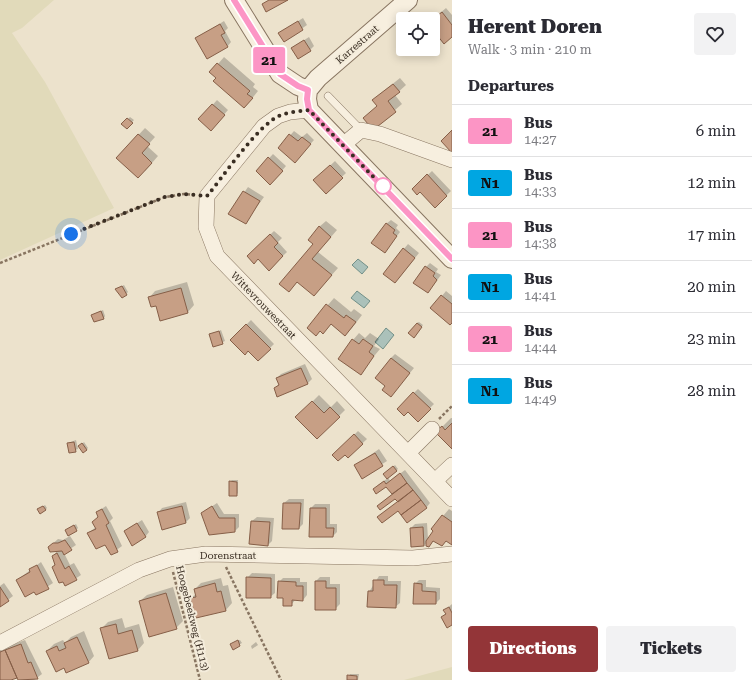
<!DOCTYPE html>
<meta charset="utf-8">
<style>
:root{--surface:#fff;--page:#f2f2f3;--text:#2b2b33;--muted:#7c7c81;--line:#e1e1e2;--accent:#933538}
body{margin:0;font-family:"Roboto Serif",serif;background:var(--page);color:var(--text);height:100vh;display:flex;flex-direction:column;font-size:15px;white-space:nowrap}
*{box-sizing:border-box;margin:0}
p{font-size:13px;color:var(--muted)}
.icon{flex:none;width:22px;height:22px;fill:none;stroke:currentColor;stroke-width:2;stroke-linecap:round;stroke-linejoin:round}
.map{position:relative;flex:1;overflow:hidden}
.details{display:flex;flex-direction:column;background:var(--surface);width:300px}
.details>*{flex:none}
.badge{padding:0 8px;border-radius:3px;font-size:14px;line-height:26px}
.controls{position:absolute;left:396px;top:12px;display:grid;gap:8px}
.controls a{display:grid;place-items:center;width:44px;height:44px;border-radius:4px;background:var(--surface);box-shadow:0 2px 10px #0003;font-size:20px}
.you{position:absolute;width:20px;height:20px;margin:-10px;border:3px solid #fff;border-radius:50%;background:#1a73e8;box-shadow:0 0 0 6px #1a73e833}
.map>.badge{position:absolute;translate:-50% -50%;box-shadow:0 0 0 2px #fff}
h2{padding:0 16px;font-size:15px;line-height:36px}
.round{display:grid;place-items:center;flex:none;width:42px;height:42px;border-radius:4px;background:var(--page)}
.summary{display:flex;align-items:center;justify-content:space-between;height:68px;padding:0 16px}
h1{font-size:19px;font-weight:800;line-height:30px}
.button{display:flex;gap:8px;margin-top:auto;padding:8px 16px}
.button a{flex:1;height:46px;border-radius:4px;background:var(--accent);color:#fff;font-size:16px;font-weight:800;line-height:46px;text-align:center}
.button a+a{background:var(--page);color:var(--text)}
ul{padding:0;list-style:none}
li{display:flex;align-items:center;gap:12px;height:52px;padding:0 16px;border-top:1px solid var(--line)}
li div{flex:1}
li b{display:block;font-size:15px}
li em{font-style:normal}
li .badge{min-width:44px;font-weight:700;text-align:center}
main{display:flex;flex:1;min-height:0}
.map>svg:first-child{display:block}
</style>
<main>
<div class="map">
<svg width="452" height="680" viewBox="0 0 452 680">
<rect width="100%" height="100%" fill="#ece2cc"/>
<path fill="#e1daba" d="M0,0H54L22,28L12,33L45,82L114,208L0,260Z
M452,667V680H404Z"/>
<path fill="#abc1ba" stroke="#729088" d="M358,259L368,267L362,274L352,265Z
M357,291L370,301L364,308L351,298Z
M386,328L394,335L383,349L375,342Z"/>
<path fill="#0003" d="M446,8L452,15V35L433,29V19Z
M303,18L307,25L284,41L279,33Z
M224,21L228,28L225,31L231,42L227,47L197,38Z
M309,37L314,46L310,50L292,48Z
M224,57L255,84L253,87L258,91L250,101L217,78L218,64Z
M400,78L406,85L395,95L402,104L373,129L380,94Z
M217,100L228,110L215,125L200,119Z
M130,117L134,120L127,128L123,124Z
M145,128L155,137L147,146L158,156L145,171L117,158Z
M294,131L302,137L307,133L314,140L299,157L279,148Z
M273,154L286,166L275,179L257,171Z
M335,161L346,173L326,192L315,180Z
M432,171L451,191L435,206L420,190L413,189Z
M248,187L264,197L245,223L230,213Z
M391,220L398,225L396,228L400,232L385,252L386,224Z
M326,221L337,230L318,252L338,268L314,295L298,281L289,291L314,244L319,227Z
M274,231L282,238L278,242L287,252L269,269L258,258L248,256Z
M408,244L419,253L399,278L384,273Z
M430,263L438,269L436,272L441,275L432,287L426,267Z
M187,282L194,305L188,312L156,304L149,298L155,291Z
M124,285L128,292L126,294L116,289Z
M446,291L452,296V322L432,308Z
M334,298L351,312L354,309L362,315L352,328L345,335L331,324L323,332L321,330L308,328Z
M103,310L105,316L104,318L92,315Z
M251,320L274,344L258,360L248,350L231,340Z
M419,322L423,325L416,335L417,323Z
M221,330L225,341L214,346L210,335Z
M359,333L365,338L370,333L379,339L374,346L380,349L360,373L353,340Z
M395,354L414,368L391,396V358Z
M305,364L312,379L308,383L275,388L279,384L277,378L281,374Z
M418,389L434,404L418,420L408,411L398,408Z
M319,395L331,407L337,401L345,410L317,438L297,417Z
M451,418H452V448L437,432Z
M358,431L367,439L348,457L345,454L334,455Z
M76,440L78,449L70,452L68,443Z
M84,442L88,448L86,450L81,445Z
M379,449L387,461L362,477L355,466Z
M395,465L398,469L388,477L390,481L405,470L430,503L426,508L398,501L395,497L378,506L392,494L386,486L378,485L388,478L386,473Z
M232,480H238V493L236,495L230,482Z
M289,499H304L303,524L299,528H284V503Z
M186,502L190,518L186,522L162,528L158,513L162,508Z
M217,503L224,514H239V527L235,531L202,513Z
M315,504H330V524H337V532L333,536H310L311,508Z
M45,505L47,508L45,510L40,508Z
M106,506L113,518L110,521L122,546L111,554L105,544L88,533L96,527L99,516L97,512Z
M449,509L452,511V544L447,540H434L429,546L427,543L424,545L412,546L411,528L415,524L427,523L428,539L435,531L432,529Z
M257,517L274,518L272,541L268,545L250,544L252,521Z
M142,520L149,532L145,537L125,531Z
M76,524L78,528L76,530L68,529Z
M70,536L76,545L64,553L70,565L74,563L81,575L66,585L53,567L55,564L53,556L58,550L49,547L58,539L63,540Z
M41,562L53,583L36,594L35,591L17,580Z
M252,573L275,574V593L270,597L247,578Z
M379,576H388V581H401L400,603L395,607L369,592Z
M320,577H330V584H340V604L335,609L316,581Z
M221,578L223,586L228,585L232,603L226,610L191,598L196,594L195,589L201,583Z
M283,578H300V582H307V595L303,600L296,599L291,605L284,597L279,582Z
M419,580H426V587L440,588V599L436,603H414L415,584Z
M4,583L13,596L0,606V586Z
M173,587L183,621L176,628L140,601L147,595Z
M452,604V624L442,617L446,613L445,610Z
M122,618L125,628L139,624L144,643L138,650L110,658L101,629L108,622Z
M84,631L94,656L88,663L65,667L47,651L54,644L63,640L65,643L71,637Z
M25,640L42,674L34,680H19L17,677L9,680H0V649Z
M240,640L242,643L233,648L232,644Z
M256,642L258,645L252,649L251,646Z
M350,674H359L358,680H348Z"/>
<path fill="#c79f85" stroke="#865f48" d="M288,0L266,12L262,4L269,0Z
M442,12L452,25V37L444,44L433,30V19Z
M298,21L303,30L284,42L278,33Z
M220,24L225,33L221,35L228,47L207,59L195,38Z
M304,40L311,51L298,59L291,48Z
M217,63L250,91L247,94L253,98L244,108L213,81L216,78L209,72Z
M393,84L400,92L388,101L396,112L373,130L363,118L377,106L372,100Z
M212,104L225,115L211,131L198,119Z
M127,118L133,123L127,129L121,124Z
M452,130V153L441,141Z
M138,134L150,144L142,153L152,163L138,178L116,158Z
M289,134L298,141L302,137L311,144L295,163L278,148Z
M268,157L283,171L270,185L256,171Z
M330,165L343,178L326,194L313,180Z
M427,174L447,196L435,208L420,192L417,195L412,189Z
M243,191L260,201L246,224L228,214Z
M386,223L395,230L393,233L397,236L385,253L371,243Z
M319,226L331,237L312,259L332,275L314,296L297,282L289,292L279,284L313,244L308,240Z
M270,234L278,243L274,247L283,256L269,271L258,259L254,264L247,256Z
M403,248L415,258L395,283L383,274Z
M425,266L435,273L433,276L437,280L428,293L413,283Z
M122,286L127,295L122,298L115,289Z
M181,288L188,313L160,321L156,306L151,307L148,297Z
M441,295L452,304V323L450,325L430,308Z
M326,304L344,318L346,315L356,322L345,336L331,324L323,334L320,331L316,336L307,328Z
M101,311L104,319L94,322L91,315Z
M417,323L422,327L414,338L408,333Z
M246,324L271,349L258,361L248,351L245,355L230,340Z
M219,331L223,344L213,347L209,334Z
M352,339L359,344L363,339L373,346L369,352L374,356L361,375L338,359Z
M391,358L410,373L391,397L382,390L385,386L375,378Z
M301,368L308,384L277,397L274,388L279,385L276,378Z
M413,392L431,409L418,422L408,412L404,416L397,409Z
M312,401L324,413L330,407L340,417L317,439L295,417Z
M452,423V449L435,432L442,426L445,430Z
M354,434L363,444L348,458L345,455L338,461L332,455Z
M74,442L76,452L69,453L67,443Z
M82,443L87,450L83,453L78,446Z
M375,453L383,466L362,479L354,465Z
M393,466L397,471L387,479L383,474Z
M400,473L407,483L392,494L386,487L376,494L373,489L384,481L386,484Z
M229,481L237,482V496H229Z
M407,483L413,490L398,502L395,499L380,510L377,506Z
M413,490L421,500L401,515L398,511L382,523L377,517Z
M421,500L427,508L407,523L401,515Z
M283,503H301L299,529H282Z
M43,506L46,510L40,514L37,509Z
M182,506L186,523L162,530L157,512Z
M212,506L219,518H235V532L209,535L201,513Z
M310,508H326V528H334L333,537H309Z
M102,509L109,523L106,525L118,552L111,555L105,545L96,549L87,533L96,529L92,522L98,517L96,512Z
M442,515L452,522V545L446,541L442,546L433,541L429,547L426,546V541L433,531L431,529Z
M251,521L270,522L268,546L249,544Z
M137,523L146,537L132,546L124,531Z
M74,525L77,531L68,536L65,530Z
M423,527L424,546L411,547L410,528Z
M65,540L72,550L64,555L62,551L50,552L48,547L53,543H58Z
M57,553L65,569L69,566L77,580L65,586L63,582L59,583L52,567L55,565L52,556Z
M37,565L49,589L36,595L34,592L25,597L16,580L30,572L29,569Z
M246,577L271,578V598H246Z
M373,580H384V585H397L396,608L367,607L368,591H373Z
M278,581L296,582V586H303V601L292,600V606H283V598H277Z
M315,581H326V588H336V610H315Z
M215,583L217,592L221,591L226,611L196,618L190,598L196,597L194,589Z
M414,583L422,584V591L436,592V604H413Z
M0,587L9,601L0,607Z
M166,593L177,629L149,637L139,601Z
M449,607L452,613V625L447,628L441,617L446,614L443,610Z
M116,624L118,634L132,630L138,651L109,659L100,628Z
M77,637L89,663L66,673L64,668L56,672L46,651L57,646L59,651L66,648L64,643Z
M238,640L240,646L233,650L230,644Z
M21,644L28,663L31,662L38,679L18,680L5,650Z
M5,650L17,678L11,680H0V652Z
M347,675L357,676V680H347Z"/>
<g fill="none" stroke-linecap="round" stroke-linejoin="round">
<defs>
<path id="service" d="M328,96L361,130"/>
<path id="minor" d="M309,110L290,112L278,116L264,126L207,196L206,227L217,256L452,499
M343,145L361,130L380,134L452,160
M408,453L432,429
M435,481L452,465
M0,643L139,570L170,559L206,554L413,558L452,554"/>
<path id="tertiary" d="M234,0L280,74L298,86L308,90
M308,90L307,99L309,110L452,259
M308,90L318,78L408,0"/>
</defs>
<use href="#service" stroke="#887561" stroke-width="8"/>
<use href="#minor" stroke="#887561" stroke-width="16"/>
<use href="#tertiary" stroke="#887561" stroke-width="20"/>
<path stroke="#887561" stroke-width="2.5" stroke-dasharray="3 2" stroke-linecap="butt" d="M0,263L165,197L184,194L195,195
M439,419L452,406
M226,567L281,680
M173,572L200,680"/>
<use href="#service" stroke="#f7efdf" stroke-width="7"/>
<use href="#minor" stroke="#f7efdf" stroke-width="15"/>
<use href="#tertiary" stroke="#f7efdf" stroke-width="18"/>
</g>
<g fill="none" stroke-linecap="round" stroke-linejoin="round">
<defs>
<path id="line" d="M234,0L280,74L298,86L308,90L307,99L309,110L452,259"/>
</defs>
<use href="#line" stroke="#fff" stroke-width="9"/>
<use href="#line" stroke="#fc95c5" stroke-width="6"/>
<path stroke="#3a2e23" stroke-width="4" stroke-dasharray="0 7.2" d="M71,234L165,197L184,194L207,196C223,177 258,125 279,116C288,112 299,111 309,110L387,191L383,186"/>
</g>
<circle fill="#fff" stroke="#fc95c5" stroke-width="2" cx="383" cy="186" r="8"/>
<g text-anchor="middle" stroke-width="4" stroke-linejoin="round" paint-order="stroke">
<g font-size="10" fill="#3a2e23" stroke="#f4ecdb">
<text transform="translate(357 44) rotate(-41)" y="4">Karrestraat</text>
<text transform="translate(264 305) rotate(46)" y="4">Wittevrouwestraat</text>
<text x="228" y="559">Dorenstraat</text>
<text transform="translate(193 618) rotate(76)" y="4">Hoogebeekweg (H113)</text>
</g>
</g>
</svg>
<div class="controls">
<a><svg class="icon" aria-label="locate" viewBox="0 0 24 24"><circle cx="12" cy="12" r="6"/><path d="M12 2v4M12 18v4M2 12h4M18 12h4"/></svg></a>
</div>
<div class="you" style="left:71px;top:234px"></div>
<b class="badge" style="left:269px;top:60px;background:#fc95c5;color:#111">21</b>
</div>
<section class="details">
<div class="summary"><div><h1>Herent Doren</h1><p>Walk · 3 min · 210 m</p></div><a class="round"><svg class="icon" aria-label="heart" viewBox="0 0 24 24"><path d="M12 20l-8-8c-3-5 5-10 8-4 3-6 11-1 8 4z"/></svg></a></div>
<h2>Departures</h2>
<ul>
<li><span class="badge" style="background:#fc95c5;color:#111">21</span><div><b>Bus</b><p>14:27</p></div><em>6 min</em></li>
<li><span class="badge" style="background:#00a6e2;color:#111">N1</span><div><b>Bus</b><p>14:33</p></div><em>12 min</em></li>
<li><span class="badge" style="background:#fc95c5;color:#111">21</span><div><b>Bus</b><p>14:38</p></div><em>17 min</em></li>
<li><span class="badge" style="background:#00a6e2;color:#111">N1</span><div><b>Bus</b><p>14:41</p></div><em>20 min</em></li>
<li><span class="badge" style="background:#fc95c5;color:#111">21</span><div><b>Bus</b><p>14:44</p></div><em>23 min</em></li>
<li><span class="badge" style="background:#00a6e2;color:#111">N1</span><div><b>Bus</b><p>14:49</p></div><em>28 min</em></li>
</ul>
<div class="button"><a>Directions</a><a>Tickets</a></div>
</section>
</main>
